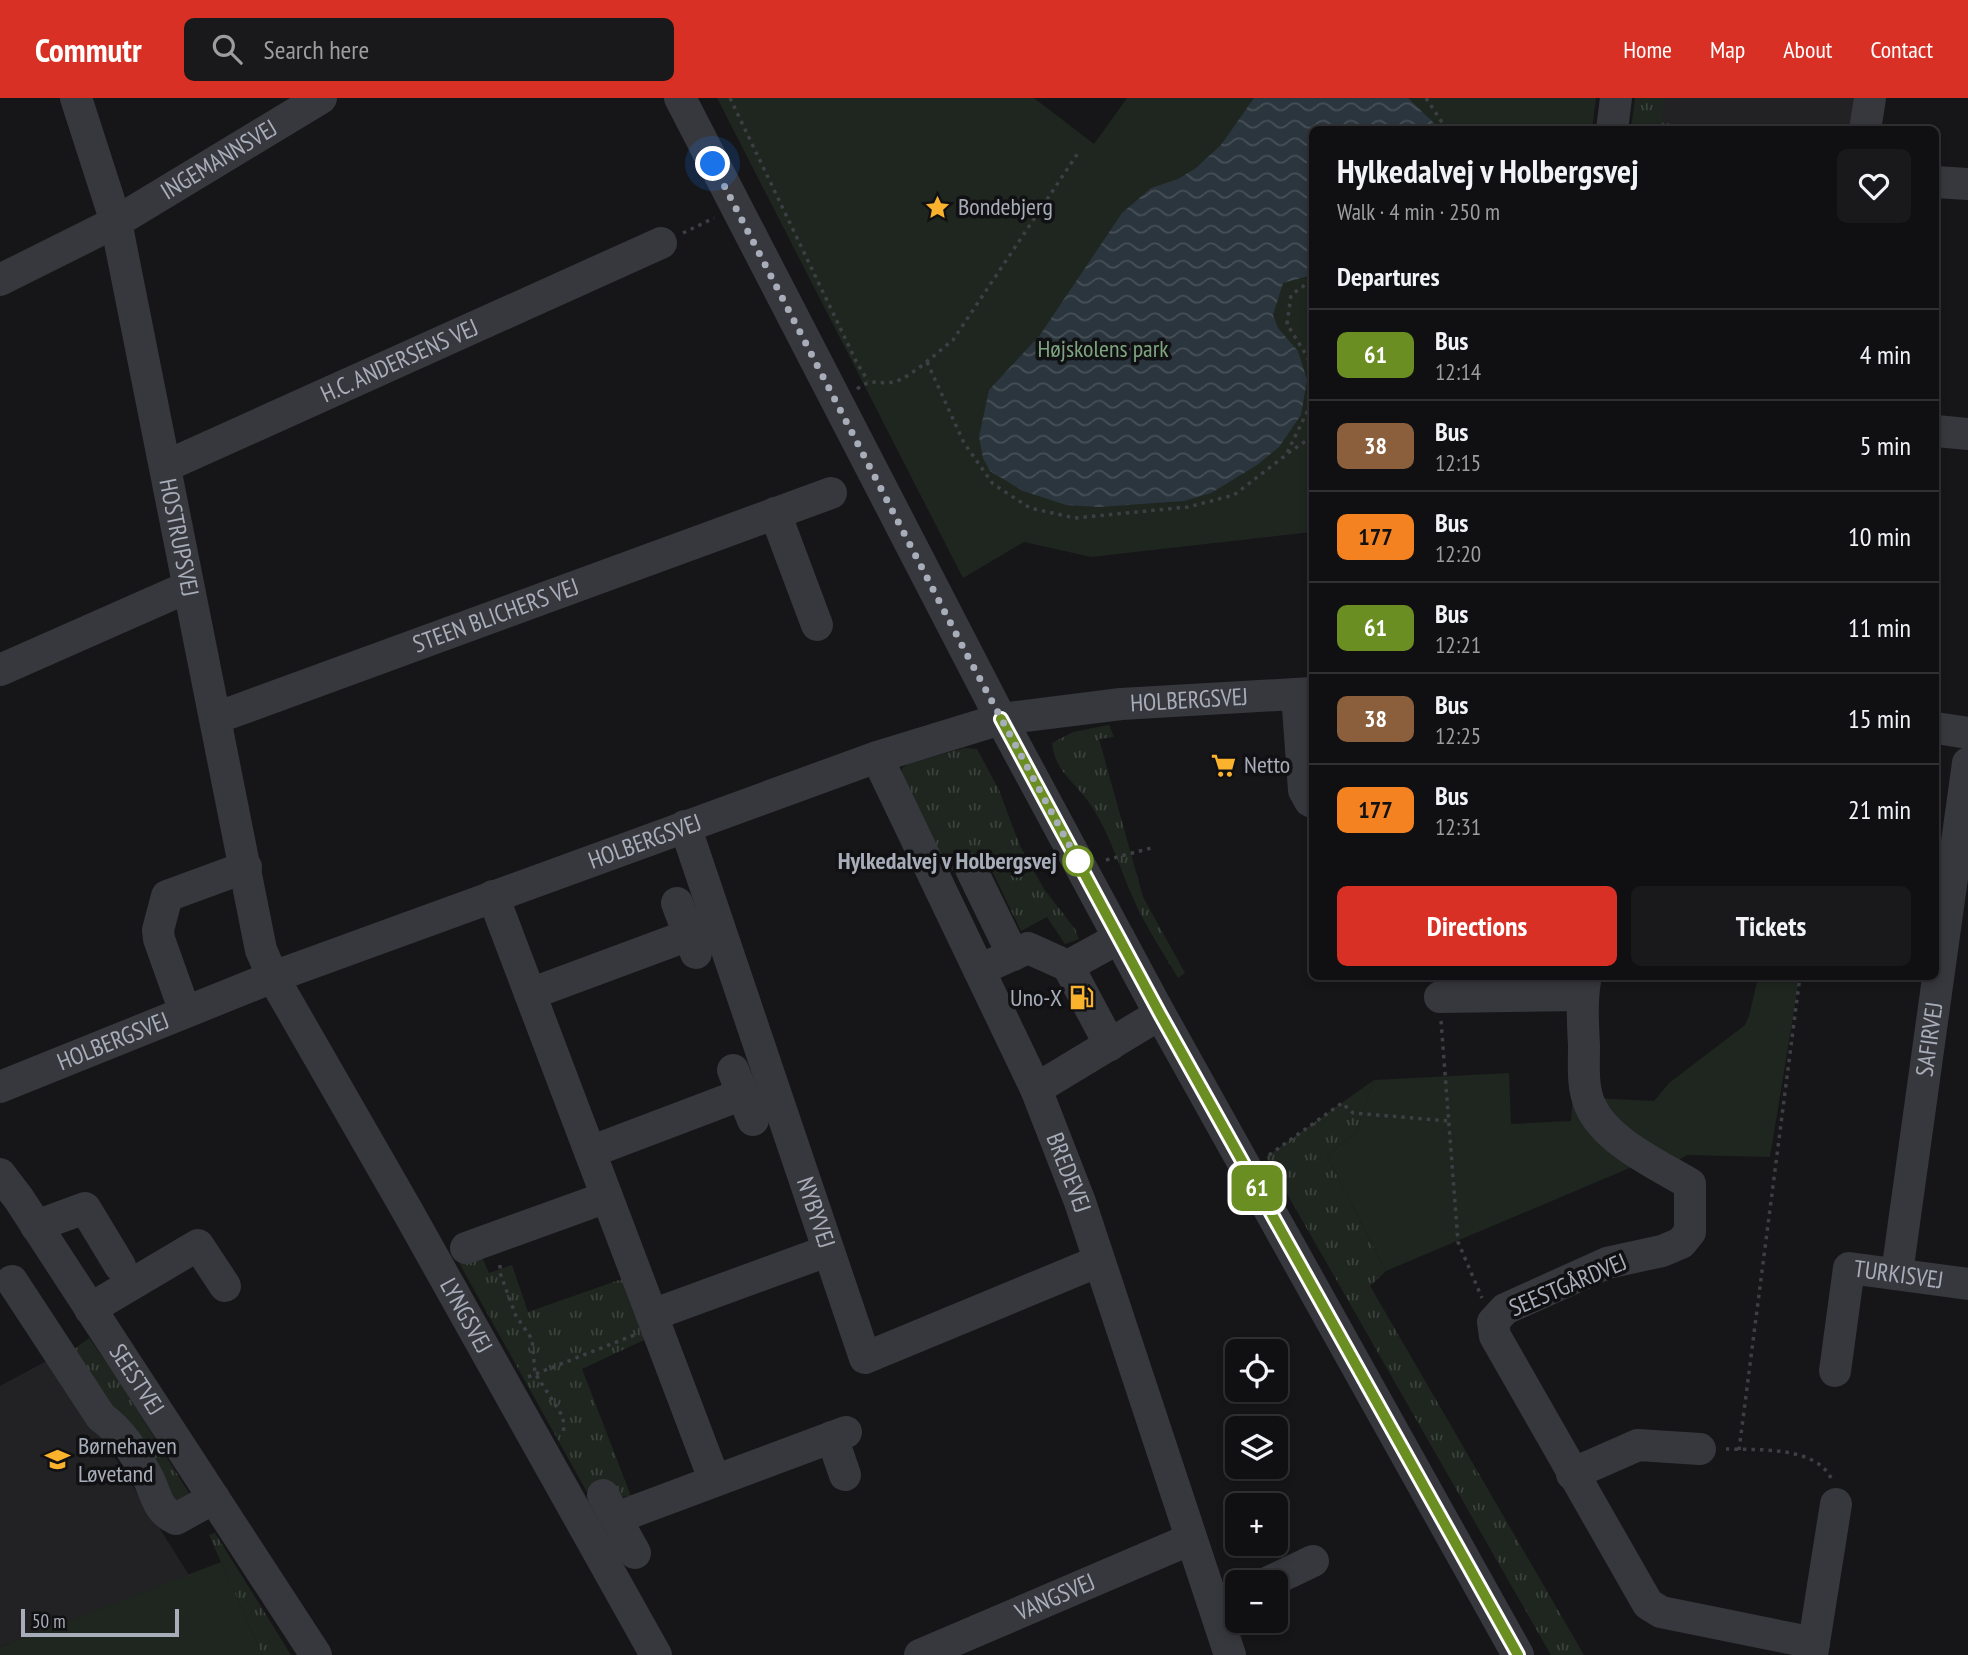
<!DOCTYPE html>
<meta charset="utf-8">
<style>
:root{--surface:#101012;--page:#19191b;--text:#f1f3f6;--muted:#9c9d9f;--line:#303032;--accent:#d93025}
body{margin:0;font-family:"PT Sans Narrow",sans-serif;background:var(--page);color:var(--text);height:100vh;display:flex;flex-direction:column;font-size:26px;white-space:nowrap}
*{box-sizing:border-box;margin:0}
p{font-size:23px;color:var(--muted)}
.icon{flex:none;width:38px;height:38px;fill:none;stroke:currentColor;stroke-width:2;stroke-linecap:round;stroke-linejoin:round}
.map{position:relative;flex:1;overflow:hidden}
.panel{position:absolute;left:1309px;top:28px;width:630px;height:854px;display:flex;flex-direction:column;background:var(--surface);border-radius:10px;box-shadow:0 4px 10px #0003,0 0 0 2px var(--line)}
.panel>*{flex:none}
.badge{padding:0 14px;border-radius:10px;font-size:24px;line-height:46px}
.buttons{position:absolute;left:1225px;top:1241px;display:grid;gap:14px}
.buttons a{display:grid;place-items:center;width:63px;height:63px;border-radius:10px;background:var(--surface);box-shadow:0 4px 10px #0003,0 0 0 2px var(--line);font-size:35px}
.scale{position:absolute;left:21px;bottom:18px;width:158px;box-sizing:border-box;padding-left:7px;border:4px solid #a7adb9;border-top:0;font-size:19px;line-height:24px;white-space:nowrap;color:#a7adb9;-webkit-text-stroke:5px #111113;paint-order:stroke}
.you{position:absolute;width:35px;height:35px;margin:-18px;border:5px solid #fff;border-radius:50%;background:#1a73e8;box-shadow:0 0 0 10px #1a73e833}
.map>.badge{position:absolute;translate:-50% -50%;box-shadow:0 0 0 4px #fff}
h2{padding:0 28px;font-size:26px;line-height:63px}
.round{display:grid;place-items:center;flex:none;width:74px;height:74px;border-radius:10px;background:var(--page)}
.overview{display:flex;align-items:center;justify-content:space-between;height:119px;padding:0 28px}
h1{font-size:33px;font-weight:600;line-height:52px}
.cta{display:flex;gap:14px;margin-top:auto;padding:14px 28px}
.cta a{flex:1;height:80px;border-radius:10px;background:var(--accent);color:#fff;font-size:28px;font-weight:600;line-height:80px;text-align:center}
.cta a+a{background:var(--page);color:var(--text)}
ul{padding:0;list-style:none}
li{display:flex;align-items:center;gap:21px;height:91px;padding:0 28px;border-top:2px solid var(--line)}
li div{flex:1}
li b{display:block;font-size:26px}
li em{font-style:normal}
li .badge{min-width:77px;font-weight:700;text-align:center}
header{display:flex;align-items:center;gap:42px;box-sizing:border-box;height:98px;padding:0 35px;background:var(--accent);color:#fff}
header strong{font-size:33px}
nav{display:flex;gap:38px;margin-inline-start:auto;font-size:24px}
.search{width:490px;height:63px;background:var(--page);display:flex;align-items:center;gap:18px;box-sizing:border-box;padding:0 24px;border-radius:10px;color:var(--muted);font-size:26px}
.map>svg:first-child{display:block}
</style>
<header>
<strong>Commutr</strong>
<div class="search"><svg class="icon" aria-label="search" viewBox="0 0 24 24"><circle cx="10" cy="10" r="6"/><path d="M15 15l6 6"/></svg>Search here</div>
<nav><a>Home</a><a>Map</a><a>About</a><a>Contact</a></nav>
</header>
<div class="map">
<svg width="1968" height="1557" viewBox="0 0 1968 1557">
<defs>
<pattern id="grass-tufts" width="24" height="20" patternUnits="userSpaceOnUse" patternTransform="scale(1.75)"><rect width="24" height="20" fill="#1e261f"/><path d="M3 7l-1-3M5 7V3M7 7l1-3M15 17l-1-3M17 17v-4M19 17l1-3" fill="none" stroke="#3c433d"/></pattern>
<pattern id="water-waves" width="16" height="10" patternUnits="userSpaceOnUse" patternTransform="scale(1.75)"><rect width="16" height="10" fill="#2b353d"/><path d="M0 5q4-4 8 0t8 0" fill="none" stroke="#475057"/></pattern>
</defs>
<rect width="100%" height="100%" fill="#161618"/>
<path fill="#222225" d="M1637,0H1854L1850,31L1632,32Z
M52,1260L189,1477L0,1549V1288Z"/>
<path fill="url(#grass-tufts)" d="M1635,0H1665L1661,24L1700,31H1631Z
M1109,627L1114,639L1099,641L1143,799L1185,875L1178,880C1163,854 1145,828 1133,800C1118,766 1108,729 1085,699C1070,680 1055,672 1052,645L1073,634Z
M964,650L977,651L999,692L1020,748L1044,791L1075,831L1079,841L1065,846L1047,819L1021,833L984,756L953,773L938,755L902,678V670L908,666Z
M1374,982L1356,1034L1327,1058L1386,1173L1370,1188L1584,1557H1551L1266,1059Z
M481,1157L489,1175L512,1167L528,1214L622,1181L646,1241L582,1271L631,1398L615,1400L609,1386L587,1394L458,1163Z
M89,1240L119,1283L194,1403L179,1411L69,1255Z
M215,1435L291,1557H262L209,1437Z"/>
<path fill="#1e261f" d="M717,0H1034L1094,46L1127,0H1596L1592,31L1312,32V434L1091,459L1024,444L963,480Z
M1758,879L1799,882L1770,1059L1687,1057L1667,1069L1639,1066L1386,1173L1327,1058L1356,1034L1374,982L1509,975L1511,1026L1571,1023L1573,999L1654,1003L1669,985L1745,927L1749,918Z
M221,1464L262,1557H0V1549Z"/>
<path fill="url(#water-waves)" d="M1254,0H1408L1433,24L1436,31L1312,32V177L1283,185L1273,217L1278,230L1298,253L1307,282L1301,317L1279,349L1257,367L1211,395L1184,403L1099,409L1066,407L1023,393L990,373L983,360L979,339L989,292L1040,237L1122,115L1151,90L1178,81L1196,70L1221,47Z"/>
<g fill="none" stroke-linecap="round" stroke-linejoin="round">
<path stroke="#3d3f44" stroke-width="3.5" stroke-dasharray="3.5 5" stroke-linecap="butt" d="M730,0L856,263L868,283
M1426,0L1447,32
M683,135L714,120
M1312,184H1309L1291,197L1287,226L1308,260L1312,297
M927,264L964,345L993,386L1030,410L1075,420L1188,409L1234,397L1286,357L1312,304
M857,291C873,279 877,287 894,284C910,280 939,253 953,242L1080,52
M1288,355L1312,339
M1106,762L1155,749
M1765,878L1799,882
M1441,923L1458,1144L1482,1200
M1269,1057L1342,1005L1353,1015L1449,1023
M500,1167V1175L516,1218L532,1241L535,1275L563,1319L564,1338
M528,1279L634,1237
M1726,1351C1757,1352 1815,1348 1831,1380
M1739,1352L1800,878"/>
<g stroke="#37383d" stroke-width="32">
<path id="s1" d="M76,0L116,124L261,852L273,879L408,1114L656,1557"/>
<path d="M680,0L1001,621L1160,916L1518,1557"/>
<path d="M1612,32L1616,0"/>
<path d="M1865,32L1870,0"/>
<path d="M1936,84L1968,86"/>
<path id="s2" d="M0,182L116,124L321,0"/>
<path d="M1936,333L1968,336"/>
<path id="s3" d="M166,368L661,145"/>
<path d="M775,415L817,527"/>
<path d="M0,572L188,489"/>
<path d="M1297,596L1304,692L1310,703L1312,704"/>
<path id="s4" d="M216,620L831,395"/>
<path d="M1936,630L1968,635"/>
<path id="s5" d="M877,659L1036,991L1080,1104L1230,1557"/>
<path id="s6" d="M685,728L865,1260L1099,1163"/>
<path d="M971,771L1013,857"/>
<path d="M493,798L714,1381"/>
<path d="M677,805L696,855"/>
<path d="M1068,868L1110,947"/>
<path d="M979,872L1028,850L1068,868L1119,840"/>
<path d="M1586,878C1581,902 1583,925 1584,948C1584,967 1582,989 1590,1007C1605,1043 1657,1066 1690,1086V1134L1681,1145L1662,1153L1607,1165L1505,1211L1493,1224L1495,1238L1648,1506L1661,1514L1814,1545"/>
<path d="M530,896L689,837"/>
<path d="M1440,899L1582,897"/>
<path d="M185,914L159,841L158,832L167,798L246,769"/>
<path d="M733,972L753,1022"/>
<path id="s7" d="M0,989L273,879L877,659L1001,621L1121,606L1312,595"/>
<path d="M1036,991L1160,916"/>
<path d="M590,1054L743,996"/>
<path id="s8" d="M0,1076L19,1101L316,1557"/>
<path d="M36,1128L85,1110L120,1168"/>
<path d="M466,1150L607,1099"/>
<path id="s9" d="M1897,1175L1968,665"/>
<path d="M12,1183L101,1319C121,1333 134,1354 146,1376C156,1392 155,1412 176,1421L214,1400"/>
<path d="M90,1211L198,1147L225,1188"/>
<path d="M652,1217L827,1153"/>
<path id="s10" d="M1835,1273L1849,1170L1968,1186"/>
<path d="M832,1339L845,1377"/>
<path d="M1572,1376L1638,1347L1700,1351"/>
<path d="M603,1397L635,1455"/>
<path d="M616,1420L846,1334"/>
<path d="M1269,1484L1313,1463"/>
<path id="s11" d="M920,1557L1191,1441"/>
<path d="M1812,1557L1836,1406"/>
</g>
</g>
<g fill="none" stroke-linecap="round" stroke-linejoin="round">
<defs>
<path id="line" d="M1001,621L1160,916L1518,1557"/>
</defs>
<use href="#line" stroke="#fff" stroke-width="16"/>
<use href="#line" stroke="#6b8e23" stroke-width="10"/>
<path stroke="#a7adb9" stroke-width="7" stroke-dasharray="0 12.6" d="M713,66L966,555L1081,769L1078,763"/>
</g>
<defs>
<symbol id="sight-bare" viewBox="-9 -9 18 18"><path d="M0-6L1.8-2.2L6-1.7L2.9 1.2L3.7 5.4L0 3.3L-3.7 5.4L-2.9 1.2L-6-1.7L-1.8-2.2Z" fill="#fbb22c" stroke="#111113" stroke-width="2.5" paint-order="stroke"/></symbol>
<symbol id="supermarket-bare" viewBox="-9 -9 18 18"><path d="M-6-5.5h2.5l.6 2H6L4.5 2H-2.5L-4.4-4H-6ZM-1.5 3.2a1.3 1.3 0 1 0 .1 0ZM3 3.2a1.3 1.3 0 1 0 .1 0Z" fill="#fbb22c" stroke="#111113" stroke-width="2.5" paint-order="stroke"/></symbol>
<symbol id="fuel-bare" viewBox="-9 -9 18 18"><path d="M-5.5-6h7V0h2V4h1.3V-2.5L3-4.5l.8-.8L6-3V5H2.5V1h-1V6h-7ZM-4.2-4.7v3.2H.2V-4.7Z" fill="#fbb22c" stroke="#111113" stroke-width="2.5" paint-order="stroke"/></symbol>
<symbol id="school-bare" viewBox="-9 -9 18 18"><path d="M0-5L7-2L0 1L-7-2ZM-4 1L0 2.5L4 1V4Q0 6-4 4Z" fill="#fbb22c" stroke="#111113" stroke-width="2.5" paint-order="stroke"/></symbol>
</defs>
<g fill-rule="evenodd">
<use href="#sight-bare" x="920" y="92" width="35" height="35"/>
<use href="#supermarket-bare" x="1206" y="650" width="35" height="35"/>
<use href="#fuel-bare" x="1064" y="882" width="35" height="35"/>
<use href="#school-bare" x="40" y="1344" width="35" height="35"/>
</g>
<circle fill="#fff" stroke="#6b8e23" stroke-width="3.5" cx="1078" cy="763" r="14"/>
<g text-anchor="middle" stroke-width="7" stroke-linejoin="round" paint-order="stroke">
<g font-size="24" fill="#a7adb9" stroke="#111113">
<text dy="8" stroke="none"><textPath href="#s2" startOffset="250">INGEMANNSVEJ</textPath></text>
<text dy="8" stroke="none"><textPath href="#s3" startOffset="256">H.C. ANDERSENS VEJ</textPath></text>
<text dy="8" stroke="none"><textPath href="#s1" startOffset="452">HOSTRUPSVEJ</textPath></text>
<text dy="8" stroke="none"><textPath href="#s4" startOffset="298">STEEN BLICHERS VEJ</textPath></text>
<text dy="8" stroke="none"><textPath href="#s7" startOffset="1256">HOLBERGSVEJ</textPath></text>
<text dy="8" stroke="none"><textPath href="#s7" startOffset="690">HOLBERGSVEJ</textPath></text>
<text dy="8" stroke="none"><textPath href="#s9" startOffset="236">SAFIRVEJ</textPath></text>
<text dy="8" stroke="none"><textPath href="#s7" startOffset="122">HOLBERGSVEJ</textPath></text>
<text dy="8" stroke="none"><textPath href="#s5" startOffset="458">BREDEVEJ</textPath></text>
<text dy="8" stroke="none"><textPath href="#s6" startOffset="408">NYBYVEJ</textPath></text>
<text dy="8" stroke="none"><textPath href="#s10" startOffset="154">TURKISVEJ</textPath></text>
<text transform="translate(1568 1187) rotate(-23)" y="8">SEESTGÅRDVEJ</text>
<text dy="8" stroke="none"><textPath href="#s1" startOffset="1292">LYNGSVEJ</textPath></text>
<text dy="8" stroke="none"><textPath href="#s8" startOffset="247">SEESTVEJ</textPath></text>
<text dy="8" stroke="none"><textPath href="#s11" startOffset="147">VANGSVEJ</textPath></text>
</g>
<g font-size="24" fill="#a7adb9" stroke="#111113" text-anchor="start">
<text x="958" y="117">Bondebjerg</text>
<text x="1244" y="675">Netto</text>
<text x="1062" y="908" text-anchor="end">Uno-X</text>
<text x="78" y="1356">Børnehaven<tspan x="78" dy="28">Løvetand</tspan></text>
</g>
<g font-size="24" fill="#7ea57f" stroke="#111113">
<text x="1103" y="259">Højskolens park</text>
</g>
<g font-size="24" font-weight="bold" fill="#a7adb9" stroke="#111113" text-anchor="end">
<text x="1057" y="771">Hylkedalvej v Holbergsvej</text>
</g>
</g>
</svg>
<div class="buttons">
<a><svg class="icon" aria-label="locate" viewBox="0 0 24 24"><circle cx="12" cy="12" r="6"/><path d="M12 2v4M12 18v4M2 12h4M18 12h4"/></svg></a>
<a><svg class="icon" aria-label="layers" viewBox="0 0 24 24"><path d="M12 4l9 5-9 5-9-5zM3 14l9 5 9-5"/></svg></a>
<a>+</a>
<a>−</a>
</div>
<div class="scale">50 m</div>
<div class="you" style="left:713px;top:66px"></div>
<b class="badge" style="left:1257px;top:1090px;background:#6b8e23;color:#fff">61</b>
<section class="panel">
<div class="overview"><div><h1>Hylkedalvej v Holbergsvej</h1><p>Walk · 4 min · 250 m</p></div><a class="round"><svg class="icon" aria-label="heart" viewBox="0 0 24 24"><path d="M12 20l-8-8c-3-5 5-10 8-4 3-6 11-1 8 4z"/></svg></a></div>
<h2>Departures</h2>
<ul>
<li><span class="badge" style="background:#6b8e23;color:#fff">61</span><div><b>Bus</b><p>12:14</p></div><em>4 min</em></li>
<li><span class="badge" style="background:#8b5e3c;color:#fff">38</span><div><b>Bus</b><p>12:15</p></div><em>5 min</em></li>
<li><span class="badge" style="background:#f58220;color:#111">177</span><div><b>Bus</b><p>12:20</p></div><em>10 min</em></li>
<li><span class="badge" style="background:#6b8e23;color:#fff">61</span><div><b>Bus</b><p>12:21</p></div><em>11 min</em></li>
<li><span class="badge" style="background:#8b5e3c;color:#fff">38</span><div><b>Bus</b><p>12:25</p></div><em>15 min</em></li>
<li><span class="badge" style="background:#f58220;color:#111">177</span><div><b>Bus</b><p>12:31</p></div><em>21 min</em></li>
</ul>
<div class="cta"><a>Directions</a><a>Tickets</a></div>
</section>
</div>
